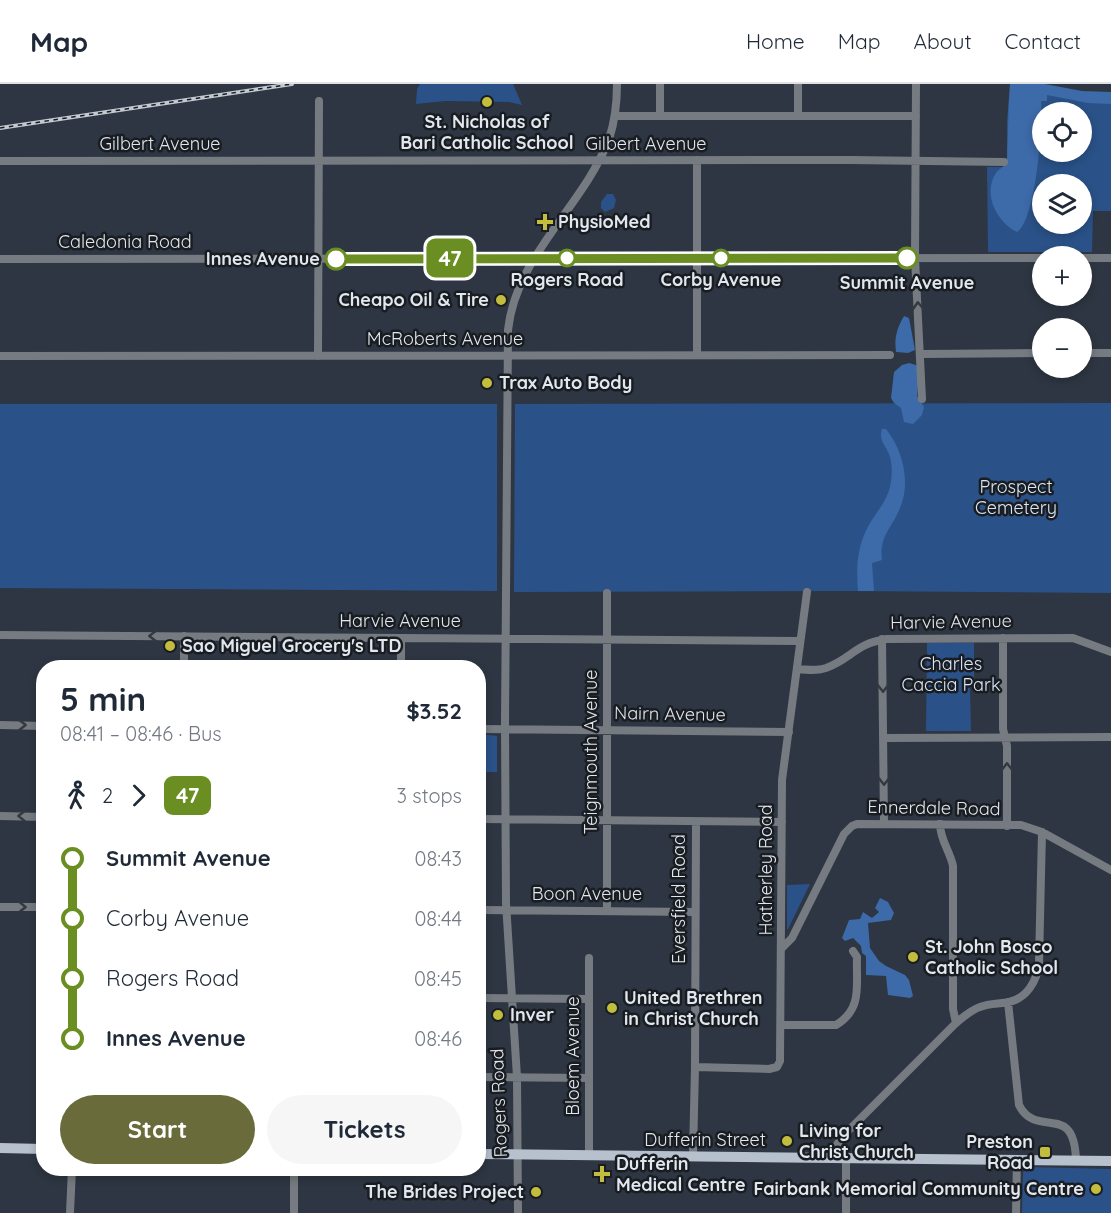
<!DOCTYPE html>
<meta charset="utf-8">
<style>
:root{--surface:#fff;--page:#f6f6f7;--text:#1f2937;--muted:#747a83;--line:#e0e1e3;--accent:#696c3a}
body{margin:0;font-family:Quicksand,sans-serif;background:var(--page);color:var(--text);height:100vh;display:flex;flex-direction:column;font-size:22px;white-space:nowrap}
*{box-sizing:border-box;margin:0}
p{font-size:20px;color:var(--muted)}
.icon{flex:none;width:33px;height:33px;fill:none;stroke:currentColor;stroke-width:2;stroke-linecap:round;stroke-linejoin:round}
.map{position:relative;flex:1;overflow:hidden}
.drawer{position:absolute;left:36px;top:576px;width:450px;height:516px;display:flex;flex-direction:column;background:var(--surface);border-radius:24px;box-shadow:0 3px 9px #0003}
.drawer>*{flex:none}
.badge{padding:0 12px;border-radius:9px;font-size:21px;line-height:39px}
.fabs{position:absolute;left:1032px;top:18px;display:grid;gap:12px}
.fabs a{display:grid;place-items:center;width:60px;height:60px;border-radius:50%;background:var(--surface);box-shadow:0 3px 9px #0003;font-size:30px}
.map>.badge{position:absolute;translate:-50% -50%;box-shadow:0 0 0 3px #fff}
.legs{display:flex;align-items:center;gap:9px;height:66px;padding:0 24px;font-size:20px}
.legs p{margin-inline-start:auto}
.headline{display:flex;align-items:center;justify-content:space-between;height:102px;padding:0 24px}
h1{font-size:33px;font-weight:800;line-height:45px}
.cta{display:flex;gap:12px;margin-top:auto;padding:12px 24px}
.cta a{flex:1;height:69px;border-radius:36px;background:var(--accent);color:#fff;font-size:24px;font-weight:800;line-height:69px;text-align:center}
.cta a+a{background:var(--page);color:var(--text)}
ul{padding:0 24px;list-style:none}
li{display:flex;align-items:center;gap:21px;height:60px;font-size:22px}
li i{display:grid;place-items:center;width:9px;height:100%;margin:0 8px;background:currentColor}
li i::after{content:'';width:15px;height:15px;margin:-8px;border:4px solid;border-radius:50%;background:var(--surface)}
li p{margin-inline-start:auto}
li:first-child i{background:linear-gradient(#0000 50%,currentColor 0)}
li:last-child i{background:linear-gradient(currentColor 50%,#0000 0)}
header{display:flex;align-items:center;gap:36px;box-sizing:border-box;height:84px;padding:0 30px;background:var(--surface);border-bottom:2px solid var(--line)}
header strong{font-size:28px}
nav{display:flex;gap:33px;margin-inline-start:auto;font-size:21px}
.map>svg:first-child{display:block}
</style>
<header>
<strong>Map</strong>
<nav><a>Home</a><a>Map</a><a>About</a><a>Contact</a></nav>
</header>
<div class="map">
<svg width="1111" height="1129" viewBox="0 0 1111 1129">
<rect width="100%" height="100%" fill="#2d3642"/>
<path fill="#2a5288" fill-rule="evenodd" d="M420,0H513L522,21L509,18L445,17L416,20L417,5Z
M1010,0L1111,14V127H1093L1092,168H988L987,83H1004L1007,76V37ZM1042,28H1082V68H1042ZM1042,100H1082V140H1042Z
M607,110H613L616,116L614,124L605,128L601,124V118Z
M1111,319V509L849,507L514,508L515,320Z
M0,320H497V507L0,504Z
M927,559H974V603L970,604L971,647H926Z
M480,650L497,652V688H480Z
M810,800L788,845H787V801Z
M1028,1083L1111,1085V1129H1022L1023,1089L1025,1084Z"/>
<path fill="#3d6aa9" d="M1010,0H1045L1082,7L1111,8V20L1088,19L1047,11V17H1041C1043,40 1036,137 1017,148C997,138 982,110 996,89C1000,83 1007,83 1007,75C1008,50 1008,25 1010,0Z
M904,232L909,234L915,266L908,269L896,268C894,254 897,244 904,232Z
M909,279L916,281L919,286L917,312L924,323L922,331L913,340L904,338L901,324L894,319L891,314L894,288L902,281Z
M882,345H886C903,366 911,399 900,424C892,444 879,452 882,476L872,479L874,507H858C856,483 857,461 870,439C877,428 887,416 890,403C892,393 893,380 889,370C886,362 878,355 882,345Z
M880,814L888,818L894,829L891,836L868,839L870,864L879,877L886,882L905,891L909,896L913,912L910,914L888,911L886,892L866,891V872L862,869L861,862L853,854L845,857L842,854L849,836L860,835L863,828L872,834L879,828L875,824Z"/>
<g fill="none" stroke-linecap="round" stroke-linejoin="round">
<path stroke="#767b81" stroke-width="8" d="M916,0L915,174L922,315
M615,32H916
M660,32V0
M798,32V0
M0,77L852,76L1004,78
M1082,174H1111
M0,175L1042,174
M1082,269H1111
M921,270L1042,269
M697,271V76
M0,272L890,271
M318,272L319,17
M0,551L800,557
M401,554V584
M1003,554V645L1007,662V742
M882,555L884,740
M184,584V552
M797,585C807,586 817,587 826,584C851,575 856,559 887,555L1073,554L1111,568
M0,641L44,642
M478,645L789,648
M884,654L1111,653
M0,732L44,733
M478,735L782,738
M940,740C940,756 950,767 953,782V925L956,939
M0,823H44
M478,826L695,828
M607,827V509
M782,864L792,854L844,750L852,742L857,740L1021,741L1042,748L1111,786
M589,874V1071
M478,914L589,915
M1008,918L1019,1021C1037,1056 1074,1016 1076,1076
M782,941H836C863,925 856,901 857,873L853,867
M695,983L769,985L777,983L780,977L782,696L807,508
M478,993L589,994
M693,1071L695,983L696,738
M835,1073V1064L841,1054L956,939C964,932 971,926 980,923C989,919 999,920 1009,918C1027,914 1037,897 1039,879L1042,748
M70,1129L72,1084
M294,1129V1084
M518,1129L517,993L506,819L505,640L508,246C516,171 583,123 609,55C615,37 617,18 617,0
M846,1129V1074
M1016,1129L1017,1075"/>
<path stroke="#b7c0cd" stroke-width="10" d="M0,1064L44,1065
M478,1070L1111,1077"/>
<defs>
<path id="rail" d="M0,44L292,0"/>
</defs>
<use href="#rail" stroke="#c3c9d1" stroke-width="4"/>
<use href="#rail" stroke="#191d22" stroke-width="1.5" stroke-dasharray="4.5" stroke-linecap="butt"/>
</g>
<defs><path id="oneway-chevron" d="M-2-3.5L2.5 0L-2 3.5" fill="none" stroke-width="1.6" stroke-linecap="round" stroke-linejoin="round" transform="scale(1.5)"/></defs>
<g stroke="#35393e">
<use href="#oneway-chevron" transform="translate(918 222) rotate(-93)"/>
<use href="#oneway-chevron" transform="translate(153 552) rotate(-180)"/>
<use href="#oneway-chevron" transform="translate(883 604) rotate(89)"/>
<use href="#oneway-chevron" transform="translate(22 641)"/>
<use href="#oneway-chevron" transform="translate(1007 683) rotate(-90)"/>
<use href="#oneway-chevron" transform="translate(884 697) rotate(90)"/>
<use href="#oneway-chevron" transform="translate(22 732) rotate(-179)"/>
<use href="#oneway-chevron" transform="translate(22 823) rotate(1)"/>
</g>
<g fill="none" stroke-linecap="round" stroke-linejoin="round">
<defs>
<path id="line-1" d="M336,175L907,174"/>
</defs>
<use href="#line-1" stroke="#fff" stroke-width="14"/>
<use href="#line-1" stroke="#6b8e23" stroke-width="9"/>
</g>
<g fill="#c3bd3e" stroke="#191d22" stroke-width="2">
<circle cx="487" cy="18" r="6"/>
<path d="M542 129h6v6h6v6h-6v6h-6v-6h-6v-6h6z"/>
<circle cx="501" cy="216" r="6"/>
<circle cx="487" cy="299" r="6"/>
<circle cx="170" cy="562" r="6"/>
<circle cx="913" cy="873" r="6"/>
<circle cx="612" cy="924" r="6"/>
<circle cx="498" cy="931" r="6"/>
<circle cx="787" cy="1057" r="6"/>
<rect x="1039" y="1062" width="12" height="12" rx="3"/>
<path d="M599 1081h6v6h6v6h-6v6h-6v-6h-6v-6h6z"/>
<circle cx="1096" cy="1105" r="6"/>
<circle cx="536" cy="1108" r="6"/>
</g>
<g fill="#fff" stroke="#6b8e23" stroke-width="3">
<circle cx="567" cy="174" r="8"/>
<circle cx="721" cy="174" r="8"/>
<circle cx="907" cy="174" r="10"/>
<circle cx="336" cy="175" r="10"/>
</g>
<g text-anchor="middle" stroke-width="5" stroke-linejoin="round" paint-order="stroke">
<g font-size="18" font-weight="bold" fill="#e1e7ee" stroke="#191d22" text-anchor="start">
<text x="487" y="44" text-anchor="middle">St. Nicholas of<tspan x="487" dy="21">Bari Catholic School</tspan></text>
<text x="558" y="144">PhysioMed</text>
<text x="489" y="222" text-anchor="end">Cheapo Oil &amp; Tire</text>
<text x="499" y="305">Trax Auto Body</text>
<text x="182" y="568">Sao Miguel Grocery's LTD</text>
<text x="925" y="869">St. John Bosco<tspan x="925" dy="21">Catholic School</tspan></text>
<text x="624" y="920">United Brethren<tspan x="624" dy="21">in Christ Church</tspan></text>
<text x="510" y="937">Inver</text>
<text x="799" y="1053">Living for<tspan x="799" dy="21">Christ Church</tspan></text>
<text x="1033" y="1064" text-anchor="end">Preston<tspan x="1033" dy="21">Road</tspan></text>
<text x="616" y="1086">Dufferin<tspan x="616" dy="21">Medical Centre</tspan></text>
<text x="1084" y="1111" text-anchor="end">Fairbank Memorial Community Centre</text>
<text x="524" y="1114" text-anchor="end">The Brides Project</text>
</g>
<g font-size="18" fill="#e1e7ee" stroke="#191d22">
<text x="160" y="66">Gilbert Avenue</text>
<text x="646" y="66">Gilbert Avenue</text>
<text x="125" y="164">Caledonia Road</text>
<text x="445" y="261">McRoberts Avenue</text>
<text x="400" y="543">Harvie Avenue</text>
<text transform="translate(951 538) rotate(-1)" y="6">Harvie Avenue</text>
<text transform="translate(670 630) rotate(1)" y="6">Nairn Avenue</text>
<text transform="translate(591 668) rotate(-90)" y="6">Teignmouth Avenue</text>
<text transform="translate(934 724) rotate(1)" y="6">Ennerdale Road</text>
<text transform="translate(766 786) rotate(-90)" y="6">Hatherley Road</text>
<text x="587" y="816">Boon Avenue</text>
<text transform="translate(679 815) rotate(-90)" y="6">Eversfield Road</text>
<text transform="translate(573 972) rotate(-90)" y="6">Bloem Avenue</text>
<text transform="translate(499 1019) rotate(-92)" y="6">Rogers Road</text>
<text x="705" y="1062">Dufferin Street</text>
</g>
<g font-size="18" font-weight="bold" fill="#e1e7ee" stroke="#191d22">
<text x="320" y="181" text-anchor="end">Innes Avenue</text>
<text x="567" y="202">Rogers Road</text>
<text x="721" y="202">Corby Avenue</text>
<text x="907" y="205">Summit Avenue</text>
</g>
<g font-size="18" fill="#d8e5f7" stroke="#191d22">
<text x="1016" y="409">Prospect<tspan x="1016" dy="21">Cemetery</tspan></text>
<text x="951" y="586">Charles<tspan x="951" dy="21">Caccia Park</tspan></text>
</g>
</g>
</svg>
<div class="fabs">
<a><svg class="icon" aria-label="locate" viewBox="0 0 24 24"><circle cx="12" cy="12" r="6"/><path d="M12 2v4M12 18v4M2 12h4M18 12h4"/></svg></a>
<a><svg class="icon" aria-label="layers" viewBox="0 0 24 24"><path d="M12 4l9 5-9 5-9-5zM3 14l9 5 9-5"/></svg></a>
<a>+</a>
<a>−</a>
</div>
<b class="badge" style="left:450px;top:174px;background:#6b8e23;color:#fff">47</b>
<section class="drawer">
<div class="headline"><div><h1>5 min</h1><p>08:41 – 08:46 · Bus</p></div><b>$3.52</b></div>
<div class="legs"><svg class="icon" aria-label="walk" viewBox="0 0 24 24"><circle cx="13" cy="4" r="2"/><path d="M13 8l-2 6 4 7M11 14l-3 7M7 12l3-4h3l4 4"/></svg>2<svg class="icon" aria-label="forward" viewBox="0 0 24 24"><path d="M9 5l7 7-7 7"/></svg><b class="badge" style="background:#6b8e23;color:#fff">47</b><p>3 stops</p></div>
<ul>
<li><i style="color:#6b8e23"></i><b>Summit Avenue</b><p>08:43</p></li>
<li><i style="color:#6b8e23"></i><span>Corby Avenue</span><p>08:44</p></li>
<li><i style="color:#6b8e23"></i><span>Rogers Road</span><p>08:45</p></li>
<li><i style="color:#6b8e23"></i><b>Innes Avenue</b><p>08:46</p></li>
</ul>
<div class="cta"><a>Start</a><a>Tickets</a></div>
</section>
</div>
